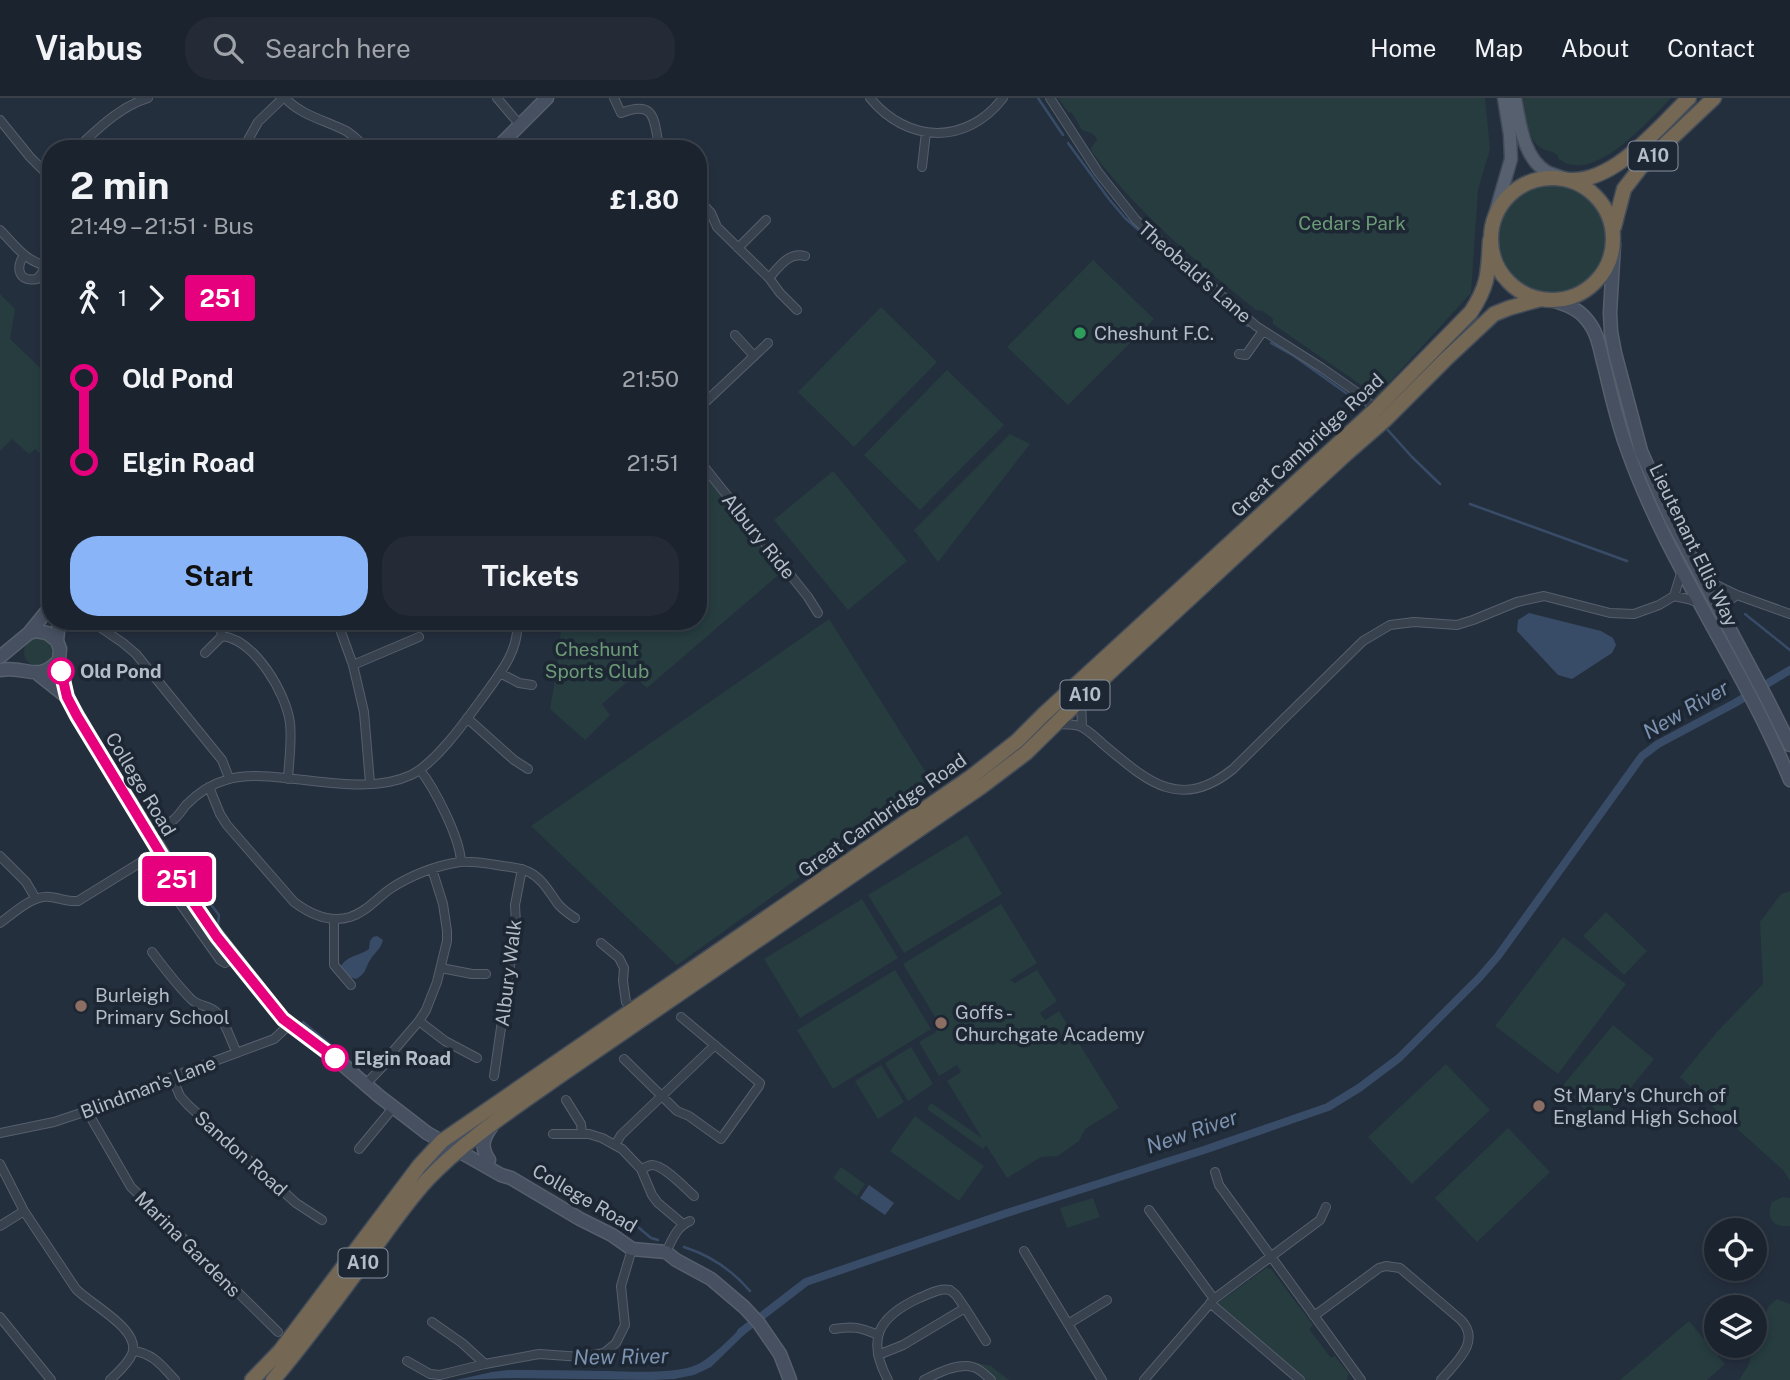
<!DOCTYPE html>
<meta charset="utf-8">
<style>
:root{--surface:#1b232e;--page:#242b36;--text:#f1f3f6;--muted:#a0a4aa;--line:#39404a;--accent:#8ab4f8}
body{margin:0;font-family:"Public Sans",sans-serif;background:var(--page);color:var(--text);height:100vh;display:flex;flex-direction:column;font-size:26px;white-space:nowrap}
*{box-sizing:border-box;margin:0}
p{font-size:23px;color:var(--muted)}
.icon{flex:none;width:38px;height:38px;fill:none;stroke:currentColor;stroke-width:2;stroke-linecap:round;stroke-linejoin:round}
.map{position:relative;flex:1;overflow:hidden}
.drawer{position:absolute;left:42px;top:42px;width:665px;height:490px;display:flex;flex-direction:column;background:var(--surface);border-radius:28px;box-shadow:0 4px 10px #0003,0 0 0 2px var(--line)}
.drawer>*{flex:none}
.badge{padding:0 14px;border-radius:5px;font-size:24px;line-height:46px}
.fabs{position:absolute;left:1704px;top:1120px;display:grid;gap:14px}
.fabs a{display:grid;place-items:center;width:63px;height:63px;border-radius:50%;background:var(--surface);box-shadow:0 4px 10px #0003,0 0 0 2px var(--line);font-size:35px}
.map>.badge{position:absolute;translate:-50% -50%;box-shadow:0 0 0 4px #fff}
.legs{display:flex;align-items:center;gap:10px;height:77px;padding:0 28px;font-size:23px}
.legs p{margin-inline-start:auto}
.head{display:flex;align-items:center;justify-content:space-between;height:119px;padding:0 28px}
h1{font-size:38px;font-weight:700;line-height:52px}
.action{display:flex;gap:14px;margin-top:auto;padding:14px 28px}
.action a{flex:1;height:80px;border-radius:28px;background:var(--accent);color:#111;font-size:28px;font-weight:700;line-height:80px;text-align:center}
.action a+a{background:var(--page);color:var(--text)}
ul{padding:0 28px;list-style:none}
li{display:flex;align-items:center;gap:24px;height:84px;font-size:26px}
li i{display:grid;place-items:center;width:10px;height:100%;margin:0 9px;background:currentColor}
li i::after{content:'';width:18px;height:18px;margin:-9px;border:5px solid;border-radius:50%;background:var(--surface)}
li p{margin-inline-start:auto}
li:first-child i{background:linear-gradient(#0000 50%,currentColor 0)}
li:last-child i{background:linear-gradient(currentColor 50%,#0000 0)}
header{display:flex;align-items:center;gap:42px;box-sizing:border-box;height:98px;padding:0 35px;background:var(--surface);border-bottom:2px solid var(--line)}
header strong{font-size:33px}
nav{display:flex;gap:38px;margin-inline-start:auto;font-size:24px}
.search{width:490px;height:63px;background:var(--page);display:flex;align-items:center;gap:18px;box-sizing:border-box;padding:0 24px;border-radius:28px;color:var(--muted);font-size:26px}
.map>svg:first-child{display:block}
</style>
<header>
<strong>Viabus</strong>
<div class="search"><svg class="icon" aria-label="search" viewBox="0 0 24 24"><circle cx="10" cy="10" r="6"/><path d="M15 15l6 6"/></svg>Search here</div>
<nav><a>Home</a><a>Map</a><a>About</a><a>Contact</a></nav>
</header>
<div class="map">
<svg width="1790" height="1282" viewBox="0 0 1790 1282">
<rect width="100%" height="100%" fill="#242f3e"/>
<path fill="#263c3f" d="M1058,0H1485L1490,51L1478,92L1471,195L1377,298L1273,226V221L1263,213L1256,212C1196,164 1139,116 1092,54L1091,50L1097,42C1094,34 1089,35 1082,32L1072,15L1068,14Z
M1523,0H1671C1650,21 1607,71 1574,67C1570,67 1563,64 1559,61C1558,60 1558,57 1556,56C1552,53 1545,53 1541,50C1527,42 1525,14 1523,0Z
M1496 140a57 57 0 1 1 114 0a57 57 0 1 1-114 0Z
M1093,162L1154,221L1068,307L1007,249Z
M0,196L15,211L10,241L51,280V366L35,351L29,356L12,341L0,353Z
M881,209L937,264L854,349L798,294Z
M947,272L1004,327L920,412L864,357Z
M1010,336L1030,346L938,464L914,432Z
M698,368L783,473L647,590L634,578L602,606L610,617L585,642L550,611L556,577L562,523H698Z
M833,373L907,463L848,512L774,422Z
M829,521L932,684L677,867L531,728Z
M24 554a14 14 0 1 1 28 0a14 14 0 1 1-28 0Z
M967,737L1002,796L904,855L868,797Z
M1790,793V1083L1784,1073L1680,979L1717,934L1763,886L1760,824L1781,796Z
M862,801L898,860L800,920L764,861Z
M1001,806L1037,865L1010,882L1015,885L1037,872L1057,903L1040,915L1045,922L1059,913L1119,1010L1085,1031L1079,1043L1058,1058L1041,1059L1007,1080L986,1047L983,1051L927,1011L931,1005L982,1040L947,983L961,974L957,967L939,978L919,944L936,934L938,924L903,866Z
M1606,814L1647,853L1624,877L1583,838Z
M1563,839L1626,886L1558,976L1495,928Z
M895,872L931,931L833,991L797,932Z
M1613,927L1654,961L1602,1025L1560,991Z
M911,949L933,986L908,1003L885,965Z
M1446,966L1490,1012L1412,1086L1368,1039Z
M881,967L904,1004L878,1021L855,983Z
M915,1018L984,1068L959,1103L890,1053Z
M1508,1030L1550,1074L1477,1144L1435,1100Z
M841,1069L865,1086L857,1098L833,1080Z
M1783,1099L1790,1100V1128C1774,1131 1765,1119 1772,1104Z
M1093,1100L1100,1119L1067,1130L1060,1110Z
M1266,1170L1271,1171L1313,1227L1309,1231L1331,1260L1335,1258L1349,1276L1347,1282H1306L1233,1220L1215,1207Z
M1777,1201L1790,1206V1282H1739L1748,1268L1768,1209Z
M1689,1223L1725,1266L1707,1282H1620Z
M978,1265L991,1268L1009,1282H997L978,1267Z"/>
<path fill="#394c67" d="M1529,515L1601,533L1613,540L1616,547L1612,555L1572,581L1558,577L1517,533L1518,522Z
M377,838L383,842C381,851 375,854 370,862C365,870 366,876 356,881L346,878L340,870C346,857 360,858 369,851L370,843L373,839Z
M869,1087L894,1105L885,1117L860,1100Z
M745,1226L750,1231L711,1269L694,1277L674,1281L652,1282L513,1280L456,1282L492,1274L508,1272C538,1272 569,1272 600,1273C625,1273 673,1277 696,1267C711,1261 733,1237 745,1226Z"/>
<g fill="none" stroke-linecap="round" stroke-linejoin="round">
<path stroke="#394c67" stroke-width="2.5" d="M1038,0L1063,37
M1068,45L1109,101L1125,120L1248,228
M1271,245L1294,258L1360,305
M1386,330L1412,359L1440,386
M1470,406L1627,463
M1745,516L1790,552
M181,764L185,771L195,781L203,796L219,817L218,826L219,830
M247,866L258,879
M303,924L359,971
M597,1116L632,1124L651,1140L658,1142
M684,1149C709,1157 732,1172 750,1193"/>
<path stroke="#394c67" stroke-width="8" d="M741,1234L806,1184L1004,1116L1204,1052L1328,1009L1359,990L1399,960L1479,880L1498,858L1642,658L1658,646L1735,605L1790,572"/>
<defs>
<path id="street" d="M285,0C300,16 320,21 340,30C351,34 359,43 367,51
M497,0L520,27
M614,0L621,15C659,0 653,27 660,51
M870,0C907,45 966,48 1003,0
M1050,0L1098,74L1136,122L1256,228L1322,270L1355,293L1376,311
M0,22L30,59L51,80
M76,51C98,31 119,9 148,0
M243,51L258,24L283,0
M922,69L926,34
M698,101L711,115L717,129L769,180L780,195L797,212
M0,132C17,149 25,164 51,169
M738,150L766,122
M24,157C15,171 19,184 37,181L42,175L44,168
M769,180C779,169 788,154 805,158
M735,237L754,258
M1239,256L1246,257L1263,233
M698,311L768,245
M698,361L808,499L818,515
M1702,480L1737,497L1790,516
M1674,498L1682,472
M1723,519L1726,505L1737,497
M91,523L123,545L136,556L222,662L229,680
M219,523L222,538C255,542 286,595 290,625C292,643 289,663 288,681
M337,523L353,567L364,614L370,685
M205,555L222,538
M353,567L419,539
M500,575L519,585L532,587
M1081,603L1082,628
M467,620L514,662L528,671
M1057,626C1064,626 1072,626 1079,628C1088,631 1097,641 1104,647C1147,683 1180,714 1233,671L1363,543L1390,527L1414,524L1457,527L1473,522L1517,504L1544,498L1610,515L1634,516L1659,507L1674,498L1688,501L1700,505
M420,672C435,691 460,740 461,764
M209,689L220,716L227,727L294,804C310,816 330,825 350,819C366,814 376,801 390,791C409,778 437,767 460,764C474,763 490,766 503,768C512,769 521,770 529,774C543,781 549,794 558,806C563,812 569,816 575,820
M151,738C158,732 165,728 172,723C178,719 182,712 186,707C197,696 211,686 226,682C247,675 274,679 295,681C332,685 377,693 411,677C436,665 467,621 483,599C499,577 520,552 517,523
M0,758L26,784L36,801
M148,760L220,862L225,865L234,860
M334,821V867L351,887
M0,825C13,816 33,796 50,799C60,800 68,804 78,803L159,753
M601,845L619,860L624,870L623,883L626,904L632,912
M152,854C164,870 178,888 192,902C200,909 210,907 217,915C226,925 231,943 237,955
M441,870L472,876H486
M419,923L445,943L477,960
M624,961L677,1013L689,1018L721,1041L759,988L760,985L681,919
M494,978L516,826L515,807L522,771
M172,979L180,998L188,1007L296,1105L322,1122
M365,987L384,967L389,958L419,923L426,912L437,884L447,843V833L443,806L432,771
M566,1002L581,1026L582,1035
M87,1013L131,1089L278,1234
M0,1035L54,1024L87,1013L172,979L274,941L289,927
M553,1036H589L602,1040L622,1051L641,1071L652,1097L658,1105L683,1126
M615,1047L621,1037L715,947
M359,1051L393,1010
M0,1066L24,1113L76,1191C90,1206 142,1232 132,1256C128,1266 117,1275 110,1282
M641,1071C644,1070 649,1067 652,1067C664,1067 686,1091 694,1098
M1215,1074L1219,1087L1361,1282
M1149,1112L1214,1201
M0,1128L24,1113
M1024,1153L1102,1282
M666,1154C672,1142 677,1128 690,1123
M1210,1205L1300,1282
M965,1210L986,1243
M1314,1218L1379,1170L1386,1168L1400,1170L1461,1222C1482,1244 1455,1265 1441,1282
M0,1219L51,1282
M432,1224L462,1245L485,1266
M1068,1226L1107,1202
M834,1231C853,1228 860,1229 878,1237
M133,1253C153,1255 162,1268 175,1282
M878,1257L903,1247L965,1210L956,1197L950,1192C939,1190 929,1196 919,1200C878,1219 866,1241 888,1282
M407,1263L430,1276L440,1277L485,1266L539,1256L582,1259L604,1255L616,1245L625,1227L621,1188L632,1151
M924,1282C938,1275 957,1265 973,1269C980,1271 986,1277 991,1282
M1144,1282L1214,1201L1320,1122L1326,1109"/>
<path id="secondary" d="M496,51L547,0
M1614,146L1610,215L1611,234L1615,255L1641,353L1671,421L1767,601L1790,647
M1551,202C1564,206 1578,210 1587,222C1599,236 1600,254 1605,271C1611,297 1617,323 1626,348C1667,466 1743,567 1790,682
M29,535L36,533L47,535L57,543L60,551L59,562L67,599L95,647L199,814L283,921L336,961L379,998L427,1035L501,1077L511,1080L580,1121L612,1137L632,1151L666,1154L676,1162L711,1181L744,1209L758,1224L780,1256L790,1282
M57,543L59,523
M0,559L29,535L51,508
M0,572C28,567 37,586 59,562
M38,576L67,599
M445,1044L455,1043L480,1025
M489,1062C480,1049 483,1040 492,1028
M409,1092L450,1047L454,1045"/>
<path id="primary" d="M1515,0C1520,25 1523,60 1547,74C1552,76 1558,78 1563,80
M1496,113L1511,61L1510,37L1504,0"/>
<path id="highway" d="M1491 141a61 61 0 1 1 122 0a61 61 0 1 1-122 0Z
M1570,82C1615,84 1659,29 1689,0
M1614,129L1624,91L1641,69L1714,0
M252,1282L280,1253L419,1068L442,1043L971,679L1017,643L1044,616L1376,311L1471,214C1489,186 1488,175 1490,142
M273,1282C307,1242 337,1200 368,1159C387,1133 405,1106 427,1082C465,1042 513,1011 558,979L981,689L1026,655L1081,601L1346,356L1385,322L1446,261L1494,216L1509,210L1541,201"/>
</defs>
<use href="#street" stroke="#565f6c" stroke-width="10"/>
<use href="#secondary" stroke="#565f6c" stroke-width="15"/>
<use href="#primary" stroke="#414a57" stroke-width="15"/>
<use href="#highway" stroke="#434c59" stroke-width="17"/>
<use href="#street" stroke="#38414e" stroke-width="8"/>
<use href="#secondary" stroke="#465061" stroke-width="12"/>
<use href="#primary" stroke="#56606e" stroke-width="12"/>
<use href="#highway" stroke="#746855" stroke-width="14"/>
</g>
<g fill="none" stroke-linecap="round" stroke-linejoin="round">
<defs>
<path id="line-1" d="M61,573L67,599L77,618L165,763L217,839L283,921L335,960"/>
</defs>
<use href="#line-1" stroke="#fff" stroke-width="16"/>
<use href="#line-1" stroke="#e6007e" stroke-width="10"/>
</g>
<circle fill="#2e9e5b" stroke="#1d2633" stroke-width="2.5" cx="1080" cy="235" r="7"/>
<g fill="#fff" stroke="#e6007e" stroke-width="3.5">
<circle cx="61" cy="573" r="12"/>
<circle cx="335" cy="960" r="12"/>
</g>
<g fill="#8d6e63" stroke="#1d2633" stroke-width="2.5">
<circle cx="81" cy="908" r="7"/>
<circle cx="941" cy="925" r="7"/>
<circle cx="1539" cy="1008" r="7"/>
</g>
<g text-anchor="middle" stroke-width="7" stroke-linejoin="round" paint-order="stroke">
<g fill="#1d2633" stroke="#878f9c" stroke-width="2">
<rect x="1628.5" y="43.5" width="49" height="29" rx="5"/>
<rect x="1060.5" y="582.5" width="49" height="29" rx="5"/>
<rect x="338.5" y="1150.5" width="49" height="29" rx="5"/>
</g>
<g font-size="18" font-weight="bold" fill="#b4bcc9">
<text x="1653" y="64">A10</text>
<text x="1085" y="603">A10</text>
<text x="363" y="1171">A10</text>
</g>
<g font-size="19" fill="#6b9a76" stroke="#1d2633">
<text x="1352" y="132">Cedars Park</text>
<text x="597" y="558">Cheshunt<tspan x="597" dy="22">Sports Club</tspan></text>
</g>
<g font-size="19" fill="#b4bcc9" stroke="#1d2633">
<text transform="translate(1195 174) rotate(41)" y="7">Theobald's Lane</text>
<text transform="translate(1307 347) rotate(-43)" y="7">Great Cambridge Road</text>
<text transform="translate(759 438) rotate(51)" y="7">Albury Ride</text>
<text transform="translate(1694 447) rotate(64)" y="7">Lieutenant Ellis Way</text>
<text transform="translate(141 686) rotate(59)" y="7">College Road</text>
<text transform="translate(882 717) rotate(-35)" y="7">Great Cambridge Road</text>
<text transform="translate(508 875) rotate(-83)" y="7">Albury Walk</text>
<text transform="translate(148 989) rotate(-21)" y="7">Blindman's Lane</text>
<text transform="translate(241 1055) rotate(42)" y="7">Sandon Road</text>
<text transform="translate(585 1100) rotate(30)" y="7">College Road</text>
<text transform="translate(188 1146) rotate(45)" y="7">Marina Gardens</text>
</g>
<g font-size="19" fill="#b4bcc9" stroke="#1d2633" text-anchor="start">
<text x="1094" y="242">Cheshunt F.C.</text>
<text x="95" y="904">Burleigh<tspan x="95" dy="22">Primary School</tspan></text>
<text x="955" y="921">Goffs -<tspan x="955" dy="22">Churchgate Academy</tspan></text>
<text x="1553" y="1004">St Mary's Church of<tspan x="1553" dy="22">England High School</tspan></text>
</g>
<g font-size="19" font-weight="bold" fill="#b4bcc9" stroke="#1d2633" text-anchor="start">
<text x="80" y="580">Old Pond</text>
<text x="354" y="967">Elgin Road</text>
</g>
<g font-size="21" font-style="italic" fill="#7c92b1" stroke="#1d2633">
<text transform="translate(1686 612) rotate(-30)" y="7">New River</text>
<text transform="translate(1192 1034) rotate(-19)" y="7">New River</text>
<text transform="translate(621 1259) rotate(-1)" y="7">New River</text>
</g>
</g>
</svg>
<div class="fabs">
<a><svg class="icon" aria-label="locate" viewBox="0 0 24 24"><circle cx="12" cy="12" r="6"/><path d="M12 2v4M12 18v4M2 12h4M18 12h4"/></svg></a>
<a><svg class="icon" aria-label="layers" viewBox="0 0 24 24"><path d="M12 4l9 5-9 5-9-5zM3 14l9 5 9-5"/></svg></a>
</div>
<b class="badge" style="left:177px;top:781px;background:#e6007e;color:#fff">251</b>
<section class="drawer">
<div class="head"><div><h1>2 min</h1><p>21:49 – 21:51 · Bus</p></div><b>£1.80</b></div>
<div class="legs"><svg class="icon" aria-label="walk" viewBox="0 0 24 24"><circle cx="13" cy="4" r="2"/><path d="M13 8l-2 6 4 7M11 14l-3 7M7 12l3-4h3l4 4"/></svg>1<svg class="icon" aria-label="forward" viewBox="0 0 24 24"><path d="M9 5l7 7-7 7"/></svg><b class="badge" style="background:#e6007e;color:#fff">251</b></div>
<ul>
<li><i style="color:#e6007e"></i><b>Old Pond</b><p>21:50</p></li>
<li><i style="color:#e6007e"></i><b>Elgin Road</b><p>21:51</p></li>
</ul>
<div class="action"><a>Start</a><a>Tickets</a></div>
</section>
</div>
